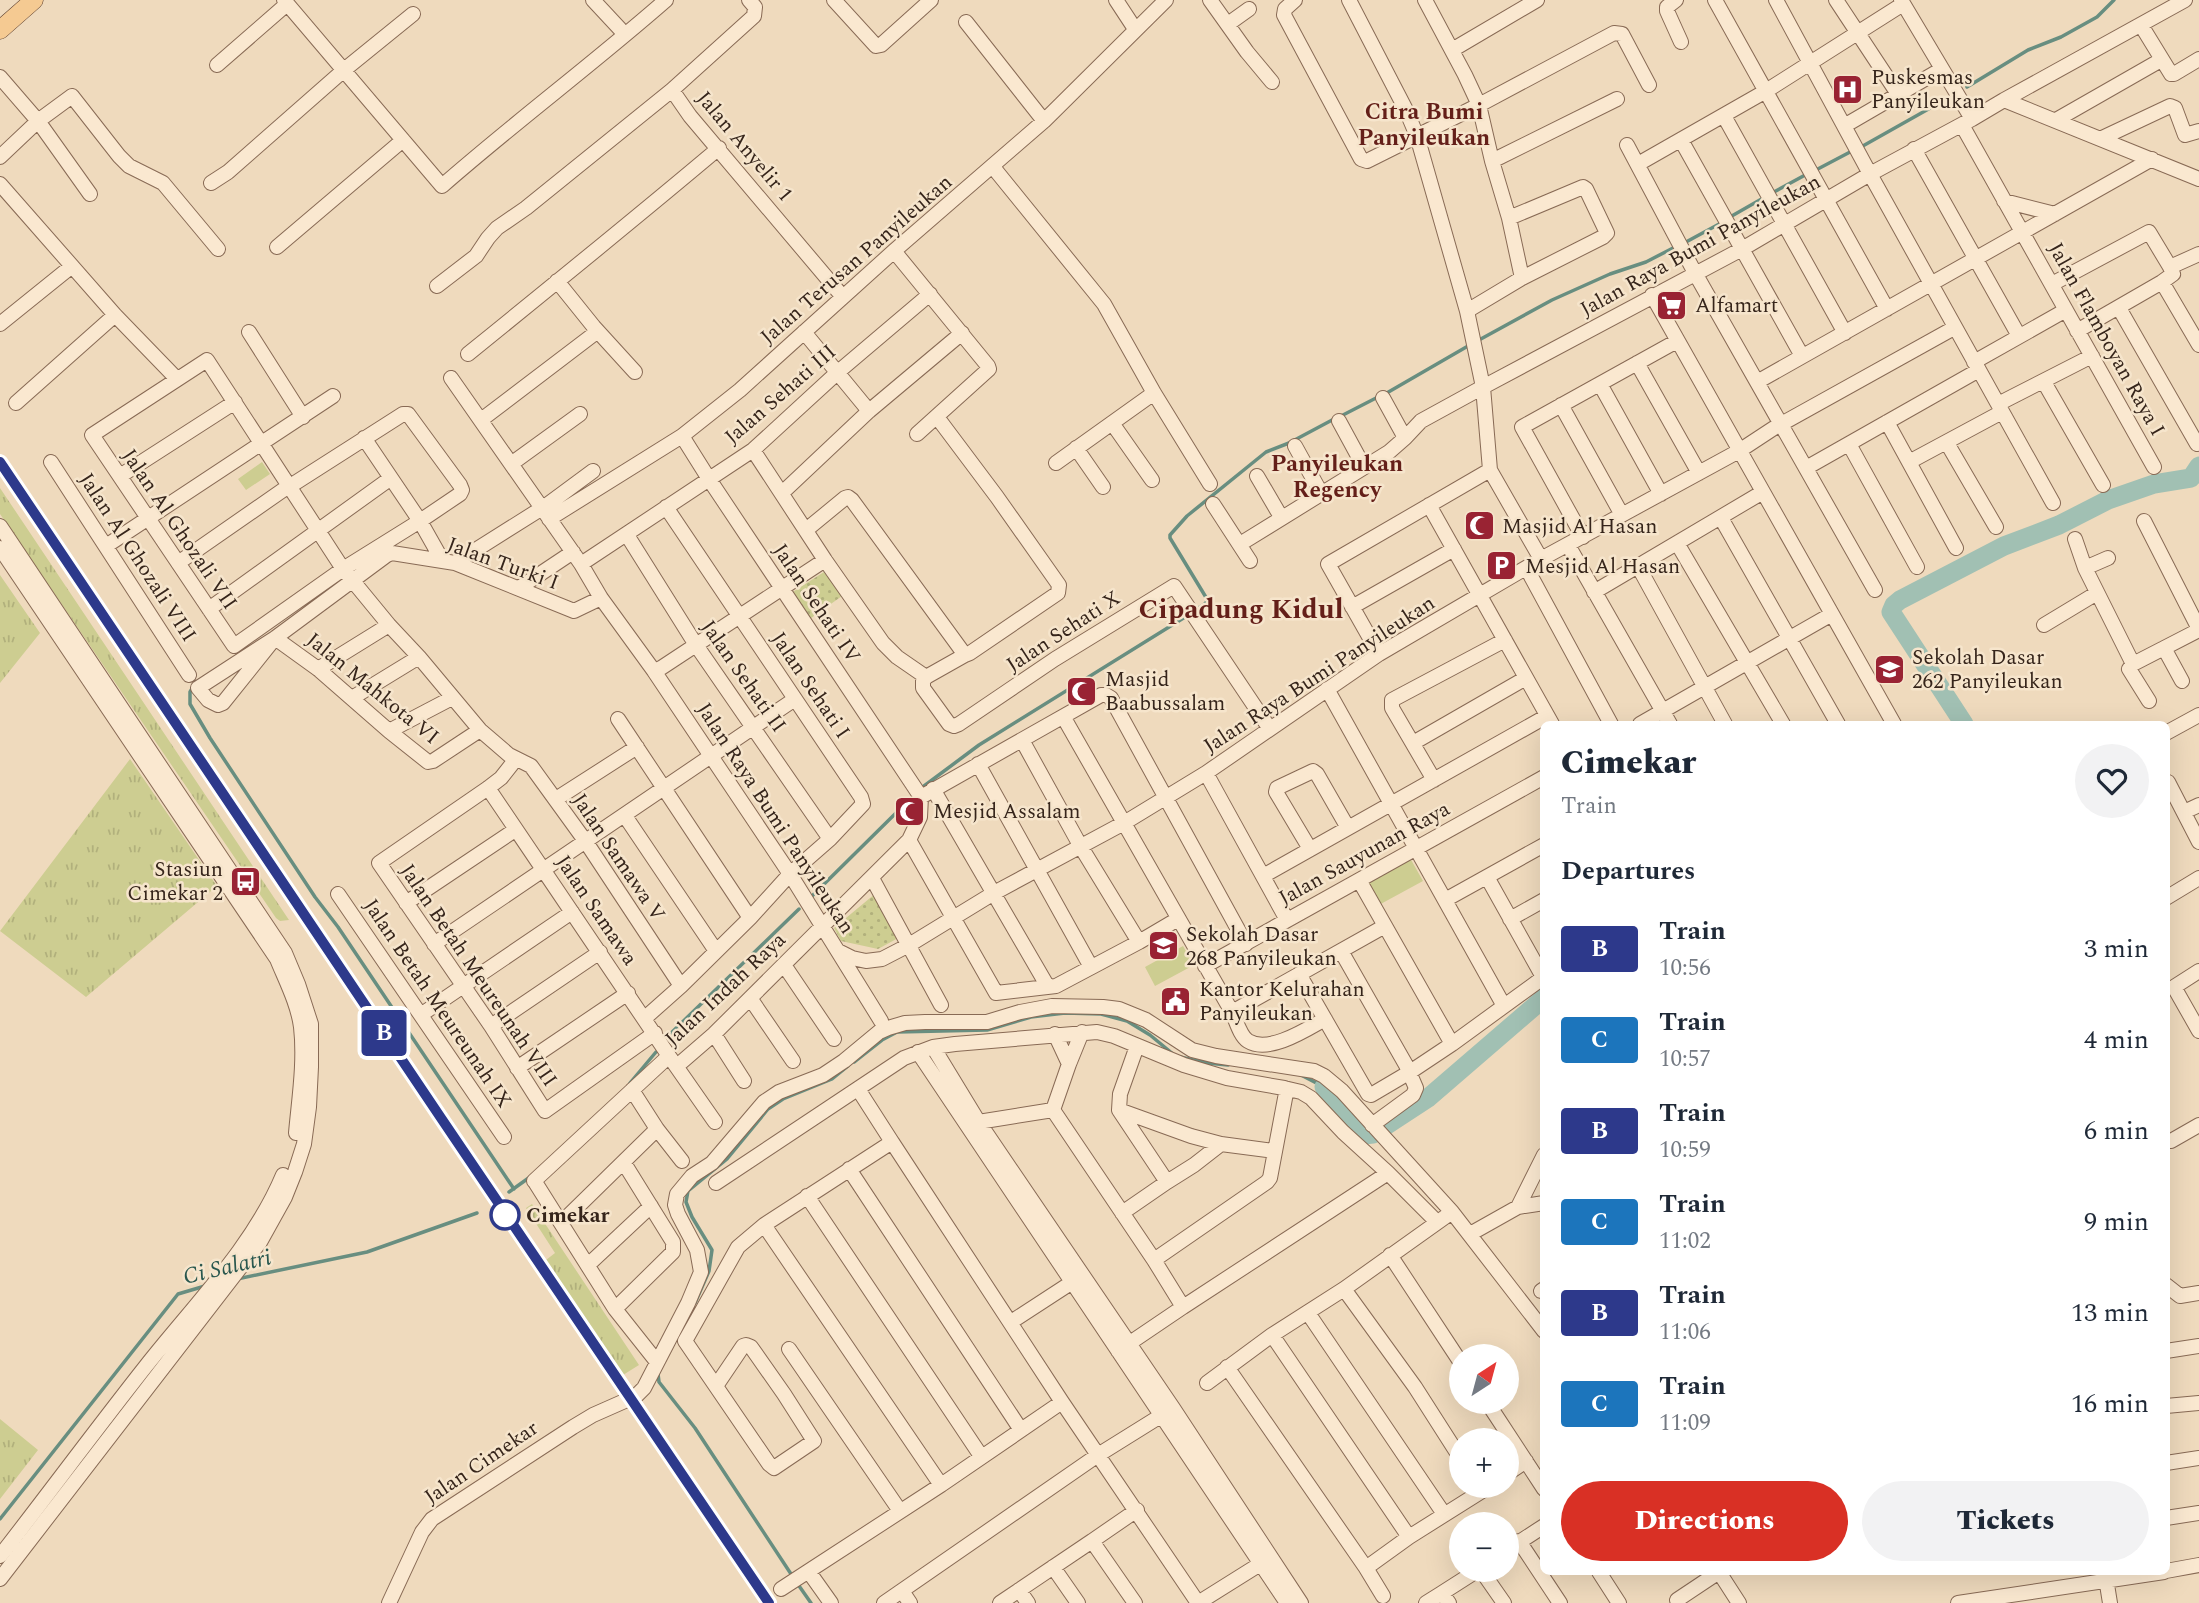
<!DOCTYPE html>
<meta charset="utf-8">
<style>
:root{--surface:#fff;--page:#f2f2f3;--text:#1f2937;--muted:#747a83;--accent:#d93025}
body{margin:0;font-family:Spectral,serif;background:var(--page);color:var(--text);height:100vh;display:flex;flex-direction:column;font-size:26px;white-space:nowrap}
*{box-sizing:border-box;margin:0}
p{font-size:23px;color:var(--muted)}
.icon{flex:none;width:38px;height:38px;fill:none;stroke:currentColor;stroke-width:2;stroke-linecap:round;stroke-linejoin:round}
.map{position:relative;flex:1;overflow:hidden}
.drawer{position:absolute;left:1540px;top:721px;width:630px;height:854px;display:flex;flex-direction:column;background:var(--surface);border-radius:10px;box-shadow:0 7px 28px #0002}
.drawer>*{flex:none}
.badge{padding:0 14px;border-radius:5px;font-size:24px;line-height:46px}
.needle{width:46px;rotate:36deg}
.tools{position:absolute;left:1449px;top:1344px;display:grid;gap:14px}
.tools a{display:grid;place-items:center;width:70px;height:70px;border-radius:50%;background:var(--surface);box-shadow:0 7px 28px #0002;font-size:35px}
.map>.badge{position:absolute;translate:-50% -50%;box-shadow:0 0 0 4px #fff}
h2{padding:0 21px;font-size:26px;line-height:63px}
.round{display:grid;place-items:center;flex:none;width:74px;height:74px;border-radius:37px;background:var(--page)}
.overview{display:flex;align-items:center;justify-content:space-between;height:119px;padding:0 21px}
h1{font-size:33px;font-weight:800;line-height:52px}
.primary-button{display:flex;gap:14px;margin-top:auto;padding:14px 21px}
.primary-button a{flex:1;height:80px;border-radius:42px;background:var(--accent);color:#fff;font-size:28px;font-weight:800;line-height:80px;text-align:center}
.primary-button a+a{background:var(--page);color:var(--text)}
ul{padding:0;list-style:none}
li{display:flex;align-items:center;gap:21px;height:91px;padding:0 21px}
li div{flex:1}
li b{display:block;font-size:26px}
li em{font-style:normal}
li .badge{min-width:77px;font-weight:700;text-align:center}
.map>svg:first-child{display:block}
</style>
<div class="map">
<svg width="2199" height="1603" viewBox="0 0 2199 1603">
<defs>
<pattern id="grass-tufts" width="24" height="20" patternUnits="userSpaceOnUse" patternTransform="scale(1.75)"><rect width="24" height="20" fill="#cdcd91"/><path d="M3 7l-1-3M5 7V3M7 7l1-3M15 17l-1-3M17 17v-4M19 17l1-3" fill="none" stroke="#b1b07c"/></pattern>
<pattern id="park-dots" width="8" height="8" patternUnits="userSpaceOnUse" patternTransform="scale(1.75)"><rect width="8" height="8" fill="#cdcd91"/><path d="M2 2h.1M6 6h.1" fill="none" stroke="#b1b07c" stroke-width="1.8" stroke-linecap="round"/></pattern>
</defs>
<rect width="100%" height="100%" fill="#efdabd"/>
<path fill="url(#grass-tufts)" d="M0,488L289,920L280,921L276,918L0,514Z
M0,575L40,633L0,683Z
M130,759L217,886L86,997L0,931Z
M532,1204L639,1365L623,1375L546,1260L555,1253L526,1208Z
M0,1419L38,1450L0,1499Z"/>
<path fill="url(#park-dots)" d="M824,572L842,596L807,621L788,595Z
M876,893L900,937L878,949L841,941L834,928Z"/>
<path fill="#cdcd91" d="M262,462L270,474L246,490L238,479Z
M1410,858L1423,881L1377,906L1364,883Z
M1183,946L1194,965L1155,986L1145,967Z"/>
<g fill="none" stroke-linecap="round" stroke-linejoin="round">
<path stroke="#688e80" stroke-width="3.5" d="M1967,87L2028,50L2061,37L2097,17L2114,0
M1861,147L1948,98
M1814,171L1852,151
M1772,193L1807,174
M1730,217L1765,197
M1686,242L1721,223
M1479,340L1552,300L1610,274L1646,262L1675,247
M1385,394L1468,346
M1341,416L1378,397
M1194,611L1206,603L1207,599L1170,538V535L1187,516L1266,452L1289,443L1334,419
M193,687L190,692V704L210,738L315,897L338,927L514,1189
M924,786L979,745L1190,614
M812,896L898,811
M668,1036L799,909
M1180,1057L1207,1063L1228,1065
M854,1062L882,1040L897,1032L987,1030L1031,1017L1065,1013L1101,1014L1127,1021L1150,1035L1173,1054
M1301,1075L1324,1087
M630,1083L656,1052
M509,1192L530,1177
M237,1279L367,1252L477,1213
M695,1303L709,1271L712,1250L692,1217L686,1202L688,1191L727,1159L768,1109L783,1099L832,1079L848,1066
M658,1374L659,1382L695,1428L793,1577
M0,1519L178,1294L205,1286
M797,1583L811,1603"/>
<path stroke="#a1c0b3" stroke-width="19" d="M1964,724L1891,612L1894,605L1900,600L2004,546L2059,525L2108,500L2154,484L2191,478L2199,466
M1324,1087L1364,1135L1373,1134L1428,1098L1544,998"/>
<defs>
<path id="minor" d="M284,0L442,186C515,122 593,64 666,0
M593,0L620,29
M749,0L755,7L754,16L672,90L690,116L843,297
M834,0L876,46L881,45L931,0
M1116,0L1135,29
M1210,0L1247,52L1272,82
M1295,0L1285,9L1284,15L1361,159L1367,161L1479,105L1614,33L1622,34L1649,85
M1425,0L1465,75L1479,105L1492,161L1509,218L1522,278
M1676,0L1667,7V11L1681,42
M1715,0L1887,309
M1776,0L1870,174L2053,503
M1836,0L1898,94
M966,22L1044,121
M1228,24L1249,9
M2141,25L2171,74H2174L2199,59
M1452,50L1537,0
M217,65L287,4
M0,77L38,121L0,157
M2004,100L2185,0
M1724,116L1845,333
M1972,119L2004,100L2199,179
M2056,120L2161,60
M1962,125L2154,467
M1844,126L1942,69
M2102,138L2170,106L2175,108L2185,135L2199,131
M1681,140L1802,356
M1627,145L1695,273L1875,590
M1914,149L2019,336
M1492,161L1617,99
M1638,164L1766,91L1903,4
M993,167L1104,304L1154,393L1210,484
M211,183L228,172L344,70L413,14
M0,184L115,315L177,379
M90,194L38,121L72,96L119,156L129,166L163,183L218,249
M2004,201L2055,214
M277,247L403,140
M894,251L988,366L989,369L917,434
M2170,267L2199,254
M557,281L594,327L635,372
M2162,282L2199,345
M2052,284L2149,232L2170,267
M437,286L476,256L488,238L497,228L526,208L672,90
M1652,295L1894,724
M2119,308L2197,444
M1467,311L1522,278L1603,237L1607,233L1586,189L1583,187L1509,218
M0,324L72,266
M2077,331L2162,282L2173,274L2170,267
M249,332L303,417
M804,332L869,411
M468,354C552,286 636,218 719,148
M1974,362L2066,310
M1637,363L1699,473
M451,378L581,564L601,598L654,671L790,874L881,1021
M1757,382L2152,159
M2044,382L2103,485
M1600,384L1661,494
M1383,398L1405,438
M16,403L115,315
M1998,404L2092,356
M1561,405L1622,515
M481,420L594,334
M1339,421L1364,467
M1887,422L1956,548
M1112,423L1152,480
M682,436L709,479L921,797
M364,438L420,521L442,560
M1947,443L1996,527
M1849,444L1917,567
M1295,446L1321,493
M1076,448L1103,487
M753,450L825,560L883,643L897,657L926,677
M51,462L189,675
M1909,462L2002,412
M1056,463L1154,393
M511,464L580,414
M1806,468L1979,370
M120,476L235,402
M1257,476L1281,517
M782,493L869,411L962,333
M1213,504L1250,561
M1429,505L1552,724
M1721,518L1838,724
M549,519L682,436L740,390L894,251L1044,121L1166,0
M2144,521L2199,629
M0,526L285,953L298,984L311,1024V1067L309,1107L304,1144L295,1172L285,1197L260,1242L0,1579
M806,530L845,498L848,497L852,500L965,655L970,653L1058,593L1059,585L997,497L937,417
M627,535L696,645L830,839
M1583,537L1522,427L1677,341
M2075,539L2085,568L2133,664L2129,669L2149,701
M1677,543L1783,724
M1240,544L1389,452L1405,438L1421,421L1483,387L1467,311L1417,136L1406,110L1349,0
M1568,545L1670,724
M106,546L333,396
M0,548L277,959C286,981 298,1004 301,1027C305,1062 299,1099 296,1133
M1541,559L1739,451L1774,428L1954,328
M178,563L283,490L295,483L403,414H408L460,485L462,490L460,494L420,521L343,569L234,646L92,435L207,360L343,569L389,625L419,657L480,730L509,755L531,766L586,842L681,986
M455,563L547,505L593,471
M581,564L753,450L838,372L930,294
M1638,566L1725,724
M2085,568L2108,558
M1527,569L1611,724
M519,588L573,552
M1594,592L1763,492
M1352,607L1454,549
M209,609L391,478
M2044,625L2097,593
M275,638L223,703L218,705L208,700L198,688L275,638L387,555L392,553L455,563L574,611L601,598
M275,638L318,669L389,731L428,762L433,761L480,730
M2164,648L2182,681
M1379,654L1328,564L1490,470
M2133,664L2199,630
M318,669L389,625
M654,671L661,668L825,560
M926,677L923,681V688L949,724L954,726L959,724L1055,659L1174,586L1270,729
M926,677L965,655
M1327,689L1504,1006
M352,698L419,657
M1064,718L1232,1012L1385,926
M618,719L750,918
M1640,724L1832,614
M389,731L452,698
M2166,733L2199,715
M1022,740L1081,847L1139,942
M1413,743L1526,678
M516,759L501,778L488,788L379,863L491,1026L545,1111L655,1033
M978,764L1091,967
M1206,773L1287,920
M1434,780L1392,708V700L1505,640
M2168,782L2199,842
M488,788L669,1056
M933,789L1048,987
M921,797L1101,695H1106L1111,698L1246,944
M556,799L637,747
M2184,812L2199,805
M625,816L716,951
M909,840L996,993L1056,986L1139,942L1178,919
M1310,849L1276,792L1277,788L1313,771L1317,774L1348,828
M1263,876L1547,716
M1487,877L1543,977
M872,878L941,1005
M1359,880L1452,1044
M338,894L504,1137
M2166,898L2199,878
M1445,900L1544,845
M406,903L515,830
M1510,919L1544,900
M434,944C555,863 675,781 795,699
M838,951L852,958L866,961L882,959L909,945L994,893L1124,823L1206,773L1379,654L1541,559L1490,470L1483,387L1742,249L1870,174L1972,119L1901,0
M1341,951L1406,1065L1416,1088L1413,1095L1372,1125
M784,965L834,1039
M1205,966L1544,777
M2199,971L2174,987L2199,1031
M1299,974L1368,1094L1371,1095L1410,1072L1452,1044L1544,977
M750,998L793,1061
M1232,1012C1236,1020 1240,1036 1248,1041C1269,1054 1307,1029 1325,1019
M422,1014L572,912
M645,1018L681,986L750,918L790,874L830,839L863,804L861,797L666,507
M491,1026L600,952
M714,1034L744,1081
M1055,1034L1069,1064L1053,1110L1154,1260
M1137,1046L1120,1094L1119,1110L1167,1182L1194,1165L1221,1144L1274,1151
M933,1047L978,1121L1173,1408L1301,1603
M918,1052L1287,1603
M1069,1064L1082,1032
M677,1066L714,1034L909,840L920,817L921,797
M517,1068L628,993
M1284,1088L1301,1092L1311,1098L1343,1132L1388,1173L1437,1222
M858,1089L892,1142
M632,1090L657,1129L682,1161
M1119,1110L1191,1136L1221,1144
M972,1123L1053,1110
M2171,1141L2199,1125
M849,1169L1021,1430
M534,1181L669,1056L715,1122
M535,1182L615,1309L657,1362
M716,1183L904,1058L933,1047L955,1044L1097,1032L1114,1036L1184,1065L1227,1078L1284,1088L1286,1093L1270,1178L1267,1182L1154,1260L1183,1307L1118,1351
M807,1196L981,1456
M1518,1207L1544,1155
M1122,1213L1167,1182
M561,1223L657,1129
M1470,1234L1518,1207L1544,1203
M1390,1255L1461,1363
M588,1265L651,1206
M2166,1285L2180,1296L2199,1293
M1344,1289L1415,1387L1461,1459
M1541,1291L1544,1289
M1183,1307L1388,1173
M615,1309L673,1252V1242L624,1163
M1308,1313L1444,1514
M1011,1322L1077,1279
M1272,1335L1409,1537
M789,1349L900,1511
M2166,1351L2199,1346
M1227,1367L1366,1568L1409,1537L1490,1486
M1207,1383L1272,1335L1344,1289L1452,1212
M716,1386L743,1346L746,1345L751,1347L784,1394L814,1441L774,1468L769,1464L685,1341L738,1247L764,1225
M1062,1402L941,1485L764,1225L892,1142L1062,1402L1198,1603
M1487,1402L1544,1489
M2166,1406L2199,1403
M2166,1463L2199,1458
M1507,1474L1526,1461
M2166,1518L2199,1513
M1092,1541L1137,1510
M1519,1541L1560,1603
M1507,1550L1544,1526
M0,1556C49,1493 97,1428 146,1366C194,1305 253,1247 283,1175
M1053,1567L1078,1603
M1366,1568L1383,1596
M1481,1570L1504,1603
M2166,1571L2199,1565
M809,1572L831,1603
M1599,1572L1619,1603
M1719,1572L1739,1603
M2105,1572L2110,1603
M781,1589L941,1485
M1019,1590L1028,1603
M902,1591L910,1603
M1677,1600L1719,1572
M389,1603L422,1532L432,1519L573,1427L593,1415L636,1396L644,1388L688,1303L701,1272L697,1250L678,1214L675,1205L677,1194L692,1176L712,1163L764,1102L779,1092L823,1075L844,1061L879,1032L888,1028L905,1023L925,1022H987L1020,1012L1052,1006L1103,1007L1119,1009L1146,1020L1192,1050L1216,1056L1314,1071L1324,1076L1342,1091L1452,1212L1544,1331
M884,1603L1098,1455L1167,1412
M1000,1603L1092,1541L1135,1603
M1198,1603L1265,1561
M1426,1603L1442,1593
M1449,1603L1442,1593L1478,1570
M1958,1603L2164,1572"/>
<path id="major" d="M0,30L34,0"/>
</defs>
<use href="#minor" stroke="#886a55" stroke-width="16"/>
<use href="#major" stroke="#55392a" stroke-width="19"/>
<use href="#minor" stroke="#fae8d0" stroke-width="14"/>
<use href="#major" stroke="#f5ca92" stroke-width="18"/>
<defs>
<path id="rail" d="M0,462L307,917L502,1210L769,1603"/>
</defs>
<use href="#rail" stroke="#36251b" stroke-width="6"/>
<use href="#rail" stroke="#f6e5cc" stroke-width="3.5" stroke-dasharray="10" stroke-linecap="butt"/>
</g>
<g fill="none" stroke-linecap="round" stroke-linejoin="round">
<defs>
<path id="line" d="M0,462C256,842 511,1224 769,1603"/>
</defs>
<use href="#line" stroke="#fff" stroke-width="16"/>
<use href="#line" stroke="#2d398b" stroke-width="10"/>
</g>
<defs>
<symbol id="hospital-square" viewBox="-11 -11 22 22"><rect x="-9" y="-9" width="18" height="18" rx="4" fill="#992333" stroke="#f6e5cc"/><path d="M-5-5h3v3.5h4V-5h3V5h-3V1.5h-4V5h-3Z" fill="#fff"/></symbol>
<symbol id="supermarket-square" viewBox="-11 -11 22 22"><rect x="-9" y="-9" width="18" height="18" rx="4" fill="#992333" stroke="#f6e5cc"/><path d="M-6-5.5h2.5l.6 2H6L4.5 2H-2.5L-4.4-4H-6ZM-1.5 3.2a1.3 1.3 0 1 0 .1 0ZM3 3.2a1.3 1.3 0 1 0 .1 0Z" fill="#fff"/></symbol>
<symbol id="mosque-square" viewBox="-11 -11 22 22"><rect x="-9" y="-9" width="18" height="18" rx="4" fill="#992333" stroke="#f6e5cc"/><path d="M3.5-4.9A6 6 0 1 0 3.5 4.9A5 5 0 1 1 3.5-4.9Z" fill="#fff"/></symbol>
<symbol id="parking-square" viewBox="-11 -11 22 22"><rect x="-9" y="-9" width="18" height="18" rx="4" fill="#992333" stroke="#f6e5cc"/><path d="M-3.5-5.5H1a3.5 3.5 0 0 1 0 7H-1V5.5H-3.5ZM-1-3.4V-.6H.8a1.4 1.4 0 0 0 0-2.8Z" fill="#fff"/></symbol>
<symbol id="school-square" viewBox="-11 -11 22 22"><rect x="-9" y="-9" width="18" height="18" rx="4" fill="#992333" stroke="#f6e5cc"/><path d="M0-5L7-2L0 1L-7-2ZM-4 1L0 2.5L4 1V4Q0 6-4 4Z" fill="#fff"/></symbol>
<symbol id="bus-square" viewBox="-11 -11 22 22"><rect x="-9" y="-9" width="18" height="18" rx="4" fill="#992333" stroke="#f6e5cc"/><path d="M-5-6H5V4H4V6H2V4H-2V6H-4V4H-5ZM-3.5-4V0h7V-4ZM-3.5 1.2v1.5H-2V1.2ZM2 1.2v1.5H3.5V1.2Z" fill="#fff"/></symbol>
<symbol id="civic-square" viewBox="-11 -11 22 22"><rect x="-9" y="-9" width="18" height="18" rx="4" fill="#992333" stroke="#f6e5cc"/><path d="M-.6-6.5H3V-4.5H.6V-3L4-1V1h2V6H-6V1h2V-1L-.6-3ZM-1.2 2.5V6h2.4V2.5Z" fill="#fff"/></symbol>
</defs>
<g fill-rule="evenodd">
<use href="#hospital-square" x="1830" y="72" width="35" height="35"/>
<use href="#supermarket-square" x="1654" y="288" width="35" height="35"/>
<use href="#mosque-square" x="1462" y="508" width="35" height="35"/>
<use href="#parking-square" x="1484" y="548" width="35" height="35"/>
<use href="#school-square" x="1872" y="652" width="35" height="35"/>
<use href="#mosque-square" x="1064" y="674" width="35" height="35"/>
<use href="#mosque-square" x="892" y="794" width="35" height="35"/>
<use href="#bus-square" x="228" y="864" width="35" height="35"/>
<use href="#school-square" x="1146" y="928" width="35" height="35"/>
<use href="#civic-square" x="1158" y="984" width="35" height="35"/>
</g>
<circle fill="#fff" stroke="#2d398b" stroke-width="3.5" cx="505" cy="1215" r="14"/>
<g text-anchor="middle" stroke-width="5" stroke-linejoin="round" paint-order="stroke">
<g font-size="21" fill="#36251b" stroke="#f6e5cc" text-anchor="start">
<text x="1871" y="84">Puskesmas<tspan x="1871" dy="24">Panyileukan</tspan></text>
<text x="1695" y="312">Alfamart</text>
<text x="1502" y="533">Masjid Al Hasan</text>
<text x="1525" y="573">Mesjid Al Hasan</text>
<text x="1912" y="664">Sekolah Dasar<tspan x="1912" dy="24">262 Panyileukan</tspan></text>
<text x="1105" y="686">Masjid<tspan x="1105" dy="24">Baabussalam</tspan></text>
<text x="933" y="818">Mesjid Assalam</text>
<text x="223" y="876" text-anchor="end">Stasiun<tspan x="223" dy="24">Cimekar 2</tspan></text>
<text x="1186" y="941">Sekolah Dasar<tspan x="1186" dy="24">268 Panyileukan</tspan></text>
<text x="1199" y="996">Kantor Kelurahan<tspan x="1199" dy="24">Panyileukan</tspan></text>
</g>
<g font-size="21" fill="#36251b" stroke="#f6e5cc">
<text transform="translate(745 146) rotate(50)" y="7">Jalan Anyelir 1</text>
<text transform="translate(1700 245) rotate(-29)" y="7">Jalan Raya Bumi Panyileukan</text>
<text transform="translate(856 259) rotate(-41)" y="7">Jalan Terusan Panyileukan</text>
<text transform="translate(2107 339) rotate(61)" y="7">Jalan Flamboyan Raya I</text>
<text transform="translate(780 394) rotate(-41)" y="7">Jalan Sehati III</text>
<text transform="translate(180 529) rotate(56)" y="7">Jalan Al Ghozali VII</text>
<text transform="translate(138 557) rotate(57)" y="7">Jalan Al Ghozali VIII</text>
<text transform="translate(503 563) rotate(20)" y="7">Jalan Turki I</text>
<text transform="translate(817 603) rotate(56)" y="7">Jalan Sehati IV</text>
<text transform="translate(1063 631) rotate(-33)" y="7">Jalan Sehati X</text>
<text transform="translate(1319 674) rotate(-33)" y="7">Jalan Raya Bumi Panyileukan</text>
<text transform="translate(744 676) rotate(55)" y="7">Jalan Sehati II</text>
<text transform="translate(811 685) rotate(56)" y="7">Jalan Sehati I</text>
<text transform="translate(373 688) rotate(39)" y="7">Jalan Mahkota VI</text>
<text transform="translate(776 818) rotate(57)" y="7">Jalan Raya Bumi Panyileukan</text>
<text transform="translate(1364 853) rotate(-29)" y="7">Jalan Sauyunan Raya</text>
<text transform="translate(619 857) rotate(56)" y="7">Jalan Samawa V</text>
<text transform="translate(597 910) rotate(56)" y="7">Jalan Samawa</text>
<text transform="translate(479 975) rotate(56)" y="7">Jalan Betah Meureunah VIII</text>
<text transform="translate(725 989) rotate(-43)" y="7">Jalan Indah Raya</text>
<text transform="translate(438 1003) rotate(56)" y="7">Jalan Betah Meureunah IX</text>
<text transform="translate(481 1462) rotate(-34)" y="7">Jalan Cimekar</text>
</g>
<g font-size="21" font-weight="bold" fill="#36251b" stroke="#f6e5cc" text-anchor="start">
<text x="526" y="1222">Cimekar</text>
</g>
<g font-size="23" font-weight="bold" fill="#641f19" stroke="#f6e5cc">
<text x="1424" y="119">Citra Bumi<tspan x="1424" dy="26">Panyileukan</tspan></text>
<text x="1337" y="471">Panyileukan<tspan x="1337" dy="26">Regency</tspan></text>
</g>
<g font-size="23" font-style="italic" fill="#29574e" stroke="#f6e5cc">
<text transform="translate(227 1266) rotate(-13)" y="8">Ci Salatri</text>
</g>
<g font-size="28" font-weight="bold" fill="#641f19" stroke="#f6e5cc">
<text x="1241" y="618">Cipadung Kidul</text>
</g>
</g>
</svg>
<div class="tools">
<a><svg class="needle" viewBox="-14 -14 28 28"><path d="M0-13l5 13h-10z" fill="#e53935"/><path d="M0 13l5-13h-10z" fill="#747a83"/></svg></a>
<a>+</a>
<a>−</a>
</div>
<b class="badge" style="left:384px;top:1033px;background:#2d398b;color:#fff">B</b>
<section class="drawer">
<div class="overview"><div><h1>Cimekar</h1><p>Train</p></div><a class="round"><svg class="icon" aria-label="heart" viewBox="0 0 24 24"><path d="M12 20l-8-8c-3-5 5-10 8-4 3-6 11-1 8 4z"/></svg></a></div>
<h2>Departures</h2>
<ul>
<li><span class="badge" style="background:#2d398b;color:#fff">B</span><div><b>Train</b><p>10:56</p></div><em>3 min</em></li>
<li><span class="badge" style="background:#1c75bc;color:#fff">C</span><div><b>Train</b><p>10:57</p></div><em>4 min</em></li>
<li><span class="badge" style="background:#2d398b;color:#fff">B</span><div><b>Train</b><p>10:59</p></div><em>6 min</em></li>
<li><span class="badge" style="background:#1c75bc;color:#fff">C</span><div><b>Train</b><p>11:02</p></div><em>9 min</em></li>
<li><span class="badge" style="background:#2d398b;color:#fff">B</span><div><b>Train</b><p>11:06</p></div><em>13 min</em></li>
<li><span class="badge" style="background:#1c75bc;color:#fff">C</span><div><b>Train</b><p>11:09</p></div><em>16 min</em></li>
</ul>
<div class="primary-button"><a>Directions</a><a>Tickets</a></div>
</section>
</div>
